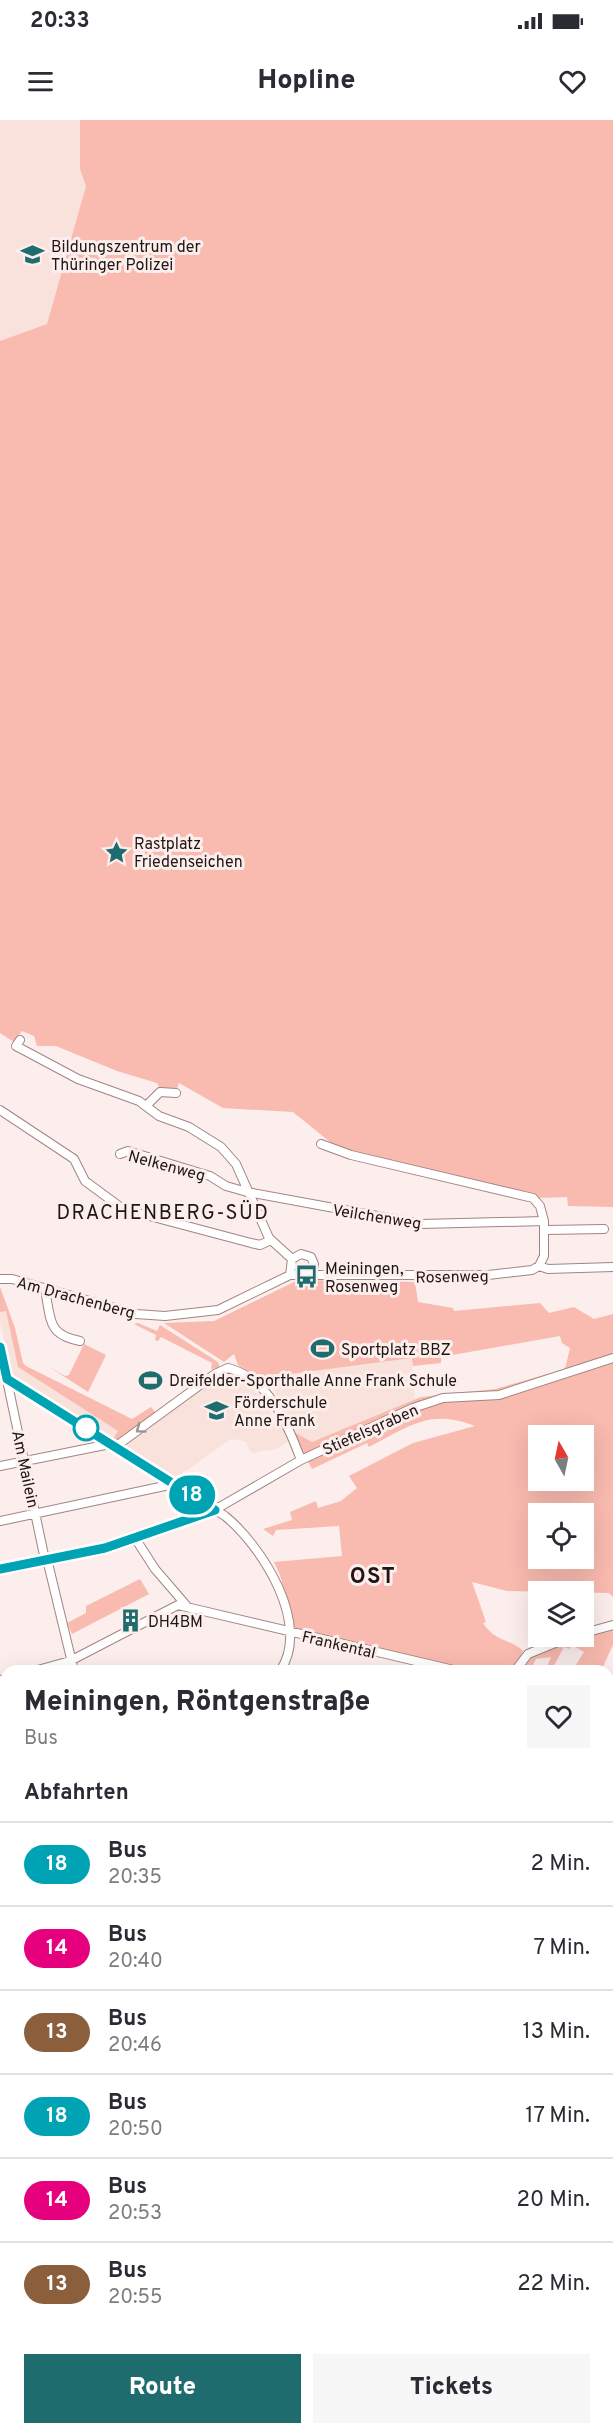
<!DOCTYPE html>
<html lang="de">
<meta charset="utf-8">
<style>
:root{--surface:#fff;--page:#f7f7f7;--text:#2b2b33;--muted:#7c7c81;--line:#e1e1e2;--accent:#1f6c6e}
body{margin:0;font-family:Overpass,sans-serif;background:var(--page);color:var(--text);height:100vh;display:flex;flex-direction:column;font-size:22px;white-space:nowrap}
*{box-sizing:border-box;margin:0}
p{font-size:20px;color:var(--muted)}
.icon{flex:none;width:33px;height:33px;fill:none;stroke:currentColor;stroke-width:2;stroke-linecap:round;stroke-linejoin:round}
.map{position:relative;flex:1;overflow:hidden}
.sheet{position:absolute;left:0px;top:1545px;width:614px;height:770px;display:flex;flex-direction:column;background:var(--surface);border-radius:18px 18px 0 0;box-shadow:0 6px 24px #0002}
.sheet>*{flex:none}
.badge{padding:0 12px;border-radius:20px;font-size:21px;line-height:39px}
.needle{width:39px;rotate:351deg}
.tools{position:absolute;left:528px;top:1305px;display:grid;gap:12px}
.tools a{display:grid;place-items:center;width:66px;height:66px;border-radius:0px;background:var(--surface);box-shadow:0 6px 24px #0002;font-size:30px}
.map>.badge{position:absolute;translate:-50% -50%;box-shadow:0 0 0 3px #fff}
h2{padding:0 24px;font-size:22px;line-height:54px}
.round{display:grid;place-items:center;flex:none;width:63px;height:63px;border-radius:0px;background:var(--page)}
.summary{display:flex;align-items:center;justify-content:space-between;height:102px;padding:0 24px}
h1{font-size:28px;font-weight:800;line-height:45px}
.button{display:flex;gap:12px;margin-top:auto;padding:12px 24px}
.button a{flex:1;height:69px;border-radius:0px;background:var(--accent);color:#fff;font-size:24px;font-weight:800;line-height:69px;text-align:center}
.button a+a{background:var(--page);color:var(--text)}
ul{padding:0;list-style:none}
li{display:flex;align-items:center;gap:18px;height:84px;padding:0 24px;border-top:2px solid var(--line)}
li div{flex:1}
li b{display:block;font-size:22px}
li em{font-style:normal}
li .badge{min-width:66px;font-weight:700;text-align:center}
.status{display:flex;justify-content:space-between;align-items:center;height:42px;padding:0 30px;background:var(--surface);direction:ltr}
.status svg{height:16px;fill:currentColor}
header{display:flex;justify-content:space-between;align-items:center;height:78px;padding:0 24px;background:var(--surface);font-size:27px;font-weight:800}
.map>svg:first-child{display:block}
</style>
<div class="status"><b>20:33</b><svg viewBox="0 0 49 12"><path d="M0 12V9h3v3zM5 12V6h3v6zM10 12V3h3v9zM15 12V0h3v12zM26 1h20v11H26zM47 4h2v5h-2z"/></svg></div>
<header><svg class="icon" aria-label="menu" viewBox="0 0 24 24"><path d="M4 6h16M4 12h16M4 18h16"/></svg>Hopline<svg class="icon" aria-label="heart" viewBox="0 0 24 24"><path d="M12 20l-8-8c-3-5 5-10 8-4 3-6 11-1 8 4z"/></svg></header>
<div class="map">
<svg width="613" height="2314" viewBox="0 0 613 2314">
<rect width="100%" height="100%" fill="#fbeeec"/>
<path fill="#f9e1dc" d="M0,0H80V49L86,65L47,204L0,221Z
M6,1191L18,1247L118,1311L113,1319L13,1256L0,1203V1192Z
M412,1238L415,1280L312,1322L292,1311L275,1284L280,1281L273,1268L260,1258Z
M223,1257L242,1262L260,1275L278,1306L281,1304L288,1322L276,1329L251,1333L245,1321L231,1319L174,1359L128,1330V1323L134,1317L208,1262L210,1266Z"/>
<path fill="#f9baaf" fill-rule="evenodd" d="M80,0H613V1087L568,1086L567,1077L537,1078L340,1030L293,992L223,988L179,963L176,971H161L157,963L117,951L56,926H37L34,916L22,911L14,922L0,913V221L47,204L86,66L80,49Z
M298,1160L415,1162L418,1182L453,1188L454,1191L540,1183L549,1193L574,1187L594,1199L613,1194V1477L609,1473L507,1471L472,1462L486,1502L483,1503C496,1523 512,1519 523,1531L516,1548L511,1550L467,1551L298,1510L294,1506L280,1455L274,1442L342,1436L339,1406L276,1410L273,1416L263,1409L292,1400L290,1392L316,1381L318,1388L341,1381L357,1368L349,1356L413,1323L475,1306C430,1288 408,1307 369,1327L367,1323L312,1349L292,1311L312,1322L421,1277L495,1269L565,1249L570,1228L562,1223L560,1216L441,1237V1243L413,1246L412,1238L260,1258L238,1245L234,1234L224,1242L164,1203L214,1201ZM538,1316H584V1360H538ZM538,1394H584V1438H538Z
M0,1167L15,1208L23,1243L26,1246L132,1299L151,1287L156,1293L117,1321L113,1319L118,1311L18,1247L6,1191L0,1192Z
M138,1203L157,1211L160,1205L218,1242L220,1248L211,1249L212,1243L161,1217L158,1221L155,1220L156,1215L134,1204Z
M84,1224L106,1235L88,1272L48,1246L65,1256L69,1255Z
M140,1459L149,1474L72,1514L67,1503L86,1493V1486Z
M613,1506V1525L601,1551H572L584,1532L572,1525L569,1529L564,1527L551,1551H545L551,1537L536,1539L530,1551H519L531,1535Z
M608,1581L613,1585V1733L608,1738Z
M613,1747V1855L608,1853V1752Z
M0,1885L6,1886V2065L0,2077Z
M0,2158L6,2167V2308H171L179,2314H0Z"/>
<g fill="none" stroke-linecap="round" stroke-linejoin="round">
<defs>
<path id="minor" d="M20,920L16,926L78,959L139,981L159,996L189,1007L221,1027L236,1044L269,1118L292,1139L290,1155
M147,985L160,972L176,973
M0,990L74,1039L85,1061L123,1089L251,1123L260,1125L271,1120
M321,1024L351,1035L533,1078L540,1086L544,1101
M120,1034L128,1031L210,1056L226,1066L247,1072L421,1104L544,1101V1136L539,1146
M546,1110L604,1109
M292,1139L301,1134L311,1137L314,1144L311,1154
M539,1146L548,1149L613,1147
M0,1159H12L136,1194L165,1196L218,1190L290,1155H488L532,1150L539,1146
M47,1169L46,1175C51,1202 49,1215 80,1221
M0,1227L45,1440
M0,1252L7,1259L225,1396C262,1426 312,1505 280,1551
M115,1327L215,1254L228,1248C269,1258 288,1305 301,1340
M0,1346L110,1324
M0,1401L174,1364
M135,1418L155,1449L186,1485
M47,1439L74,1551
M0,1449L105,1428L211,1392L301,1340L413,1288L443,1278L499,1275L613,1238
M584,1513L613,1505
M34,1551L70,1541L178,1485L458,1551
M515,1551L528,1534L572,1516
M0,1560L6,1559
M0,1579L2,1596L0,1617
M608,1742L613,1738
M3,1833L0,1746L1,1732L6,1725
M608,1871L613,1873
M608,1914L613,1910
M608,2000L613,1996
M0,2081L6,2069
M608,2113L613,2110
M608,2201L613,2199
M608,2268L613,2264
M292,2314L295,2308
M316,2314L325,2308
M573,2314L577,2308"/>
<path id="major" d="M0,1714L6,1716
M608,1858L613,1860"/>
</defs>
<use href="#minor" stroke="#a28580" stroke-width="10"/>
<use href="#major" stroke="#a28580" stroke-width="11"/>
<use href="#minor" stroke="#fff" stroke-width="8"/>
<use href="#major" stroke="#fff" stroke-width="9"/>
</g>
<defs><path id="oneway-chevron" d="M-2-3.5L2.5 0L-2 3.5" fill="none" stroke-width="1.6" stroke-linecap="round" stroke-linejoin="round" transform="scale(1.5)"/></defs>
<use stroke="#9b9695" href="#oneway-chevron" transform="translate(140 1309) rotate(144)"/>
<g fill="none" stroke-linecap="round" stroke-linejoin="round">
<defs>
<path id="line" d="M0,1227L7,1259L215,1390L105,1428L0,1449"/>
</defs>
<use href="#line" stroke="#fff" stroke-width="14"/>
<use href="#line" stroke="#00a3b4" stroke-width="9"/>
</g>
<defs>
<symbol id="school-bare" viewBox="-9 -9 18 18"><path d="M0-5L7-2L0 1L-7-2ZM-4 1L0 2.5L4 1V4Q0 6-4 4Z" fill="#1f6c6e" stroke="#fbeeec" stroke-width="2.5" paint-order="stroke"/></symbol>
<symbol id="sight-bare" viewBox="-9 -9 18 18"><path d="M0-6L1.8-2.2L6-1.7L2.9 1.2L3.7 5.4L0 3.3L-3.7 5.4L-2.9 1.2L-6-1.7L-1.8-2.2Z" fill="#1f6c6e" stroke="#fbeeec" stroke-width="2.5" paint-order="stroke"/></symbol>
<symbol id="bus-bare" viewBox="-9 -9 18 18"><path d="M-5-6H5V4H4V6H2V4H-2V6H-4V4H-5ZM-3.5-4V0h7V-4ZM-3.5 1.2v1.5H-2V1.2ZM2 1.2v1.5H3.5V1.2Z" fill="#1f6c6e" stroke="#fbeeec" stroke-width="2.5" paint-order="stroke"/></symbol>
<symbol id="stadium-bare" viewBox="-9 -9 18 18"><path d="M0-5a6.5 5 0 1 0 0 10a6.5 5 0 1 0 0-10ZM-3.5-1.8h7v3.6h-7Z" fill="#1f6c6e" stroke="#fbeeec" stroke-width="2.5" paint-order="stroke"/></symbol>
<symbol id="building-bare" viewBox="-9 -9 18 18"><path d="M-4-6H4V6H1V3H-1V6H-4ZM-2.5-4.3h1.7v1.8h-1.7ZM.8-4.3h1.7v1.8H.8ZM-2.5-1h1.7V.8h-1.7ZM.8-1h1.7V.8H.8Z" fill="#1f6c6e" stroke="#fbeeec" stroke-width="2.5" paint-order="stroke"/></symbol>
</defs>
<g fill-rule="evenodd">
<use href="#school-bare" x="16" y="118" width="33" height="33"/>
<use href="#sight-bare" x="100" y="716" width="33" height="33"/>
<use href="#bus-bare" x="290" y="1140" width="33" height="33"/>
<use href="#stadium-bare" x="306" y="1212" width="33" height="33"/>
<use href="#stadium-bare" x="134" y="1244" width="33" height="33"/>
<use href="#school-bare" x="200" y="1274" width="33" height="33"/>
<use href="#building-bare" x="114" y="1484" width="33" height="33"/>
</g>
<circle fill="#fff" stroke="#00a3b4" stroke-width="3" cx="86" cy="1308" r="12"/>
<g text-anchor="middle" stroke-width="6" stroke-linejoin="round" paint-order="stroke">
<g font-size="16" fill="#211614" stroke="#fbeeec" text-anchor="start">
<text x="51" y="132">Bildungszentrum der<tspan x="51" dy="18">Thüringer Polizei</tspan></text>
<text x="134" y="729">Rastplatz<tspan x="134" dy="18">Friedenseichen</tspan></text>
<text x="325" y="1154">Meiningen,<tspan x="325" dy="18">Rosenweg</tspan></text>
<text x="341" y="1235">Sportplatz BBZ</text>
<text x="169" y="1266">Dreifelder-Sporthalle Anne Frank Schule</text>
<text x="234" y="1288">Förderschule<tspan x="234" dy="18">Anne Frank</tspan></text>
<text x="148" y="1507">DH4BM</text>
</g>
<g font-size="16" fill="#211614" stroke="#fbeeec">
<text transform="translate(167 1045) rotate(15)" y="6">Nelkenweg</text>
<text transform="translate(377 1096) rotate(9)" y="6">Veilchenweg</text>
<text transform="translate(452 1156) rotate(-1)" y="6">Rosenweg</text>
<text transform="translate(76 1177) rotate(15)" y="6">Am Drachenberg</text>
<text transform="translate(370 1309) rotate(-24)" y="6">Stiefelsgraben</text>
<text transform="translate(26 1349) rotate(78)" y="6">Am Mailein</text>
<text transform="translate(339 1524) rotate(13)" y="6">Frankental</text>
</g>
<g font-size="20" letter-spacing="1.5" fill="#211614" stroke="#fbeeec">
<text x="163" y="1099">DRACHENBERG-SÜD</text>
</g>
<g font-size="22" font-weight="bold" letter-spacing="1.5" fill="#211614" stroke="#fbeeec">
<text x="373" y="1463">OST</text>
</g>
</g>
</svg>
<div class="tools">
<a><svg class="needle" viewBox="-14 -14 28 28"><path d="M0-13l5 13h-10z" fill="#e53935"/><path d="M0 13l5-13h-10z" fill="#7c7c81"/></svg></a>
<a><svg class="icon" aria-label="locate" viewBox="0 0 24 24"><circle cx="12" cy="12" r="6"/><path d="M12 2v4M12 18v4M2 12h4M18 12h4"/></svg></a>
<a><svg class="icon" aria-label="layers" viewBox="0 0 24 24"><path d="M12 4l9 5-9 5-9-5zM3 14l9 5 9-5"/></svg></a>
</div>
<b class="badge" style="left:192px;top:1375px;background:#00a3b4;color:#fff">18</b>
<section class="sheet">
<div class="summary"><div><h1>Meiningen, Röntgenstraße</h1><p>Bus</p></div><a class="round"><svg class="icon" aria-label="heart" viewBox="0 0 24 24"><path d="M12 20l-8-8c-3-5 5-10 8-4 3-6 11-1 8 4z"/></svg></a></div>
<h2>Abfahrten</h2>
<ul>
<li><span class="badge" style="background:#00a3b4;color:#fff">18</span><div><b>Bus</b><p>20:35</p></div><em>2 Min.</em></li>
<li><span class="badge" style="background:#e6007e;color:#fff">14</span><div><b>Bus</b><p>20:40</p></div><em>7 Min.</em></li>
<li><span class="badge" style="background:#8b5e3c;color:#fff">13</span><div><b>Bus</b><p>20:46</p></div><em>13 Min.</em></li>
<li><span class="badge" style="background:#00a3b4;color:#fff">18</span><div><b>Bus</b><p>20:50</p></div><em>17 Min.</em></li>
<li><span class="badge" style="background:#e6007e;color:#fff">14</span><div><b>Bus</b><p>20:53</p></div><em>20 Min.</em></li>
<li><span class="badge" style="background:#8b5e3c;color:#fff">13</span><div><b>Bus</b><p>20:55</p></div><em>22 Min.</em></li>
</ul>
<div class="button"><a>Route</a><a>Tickets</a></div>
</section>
</div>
